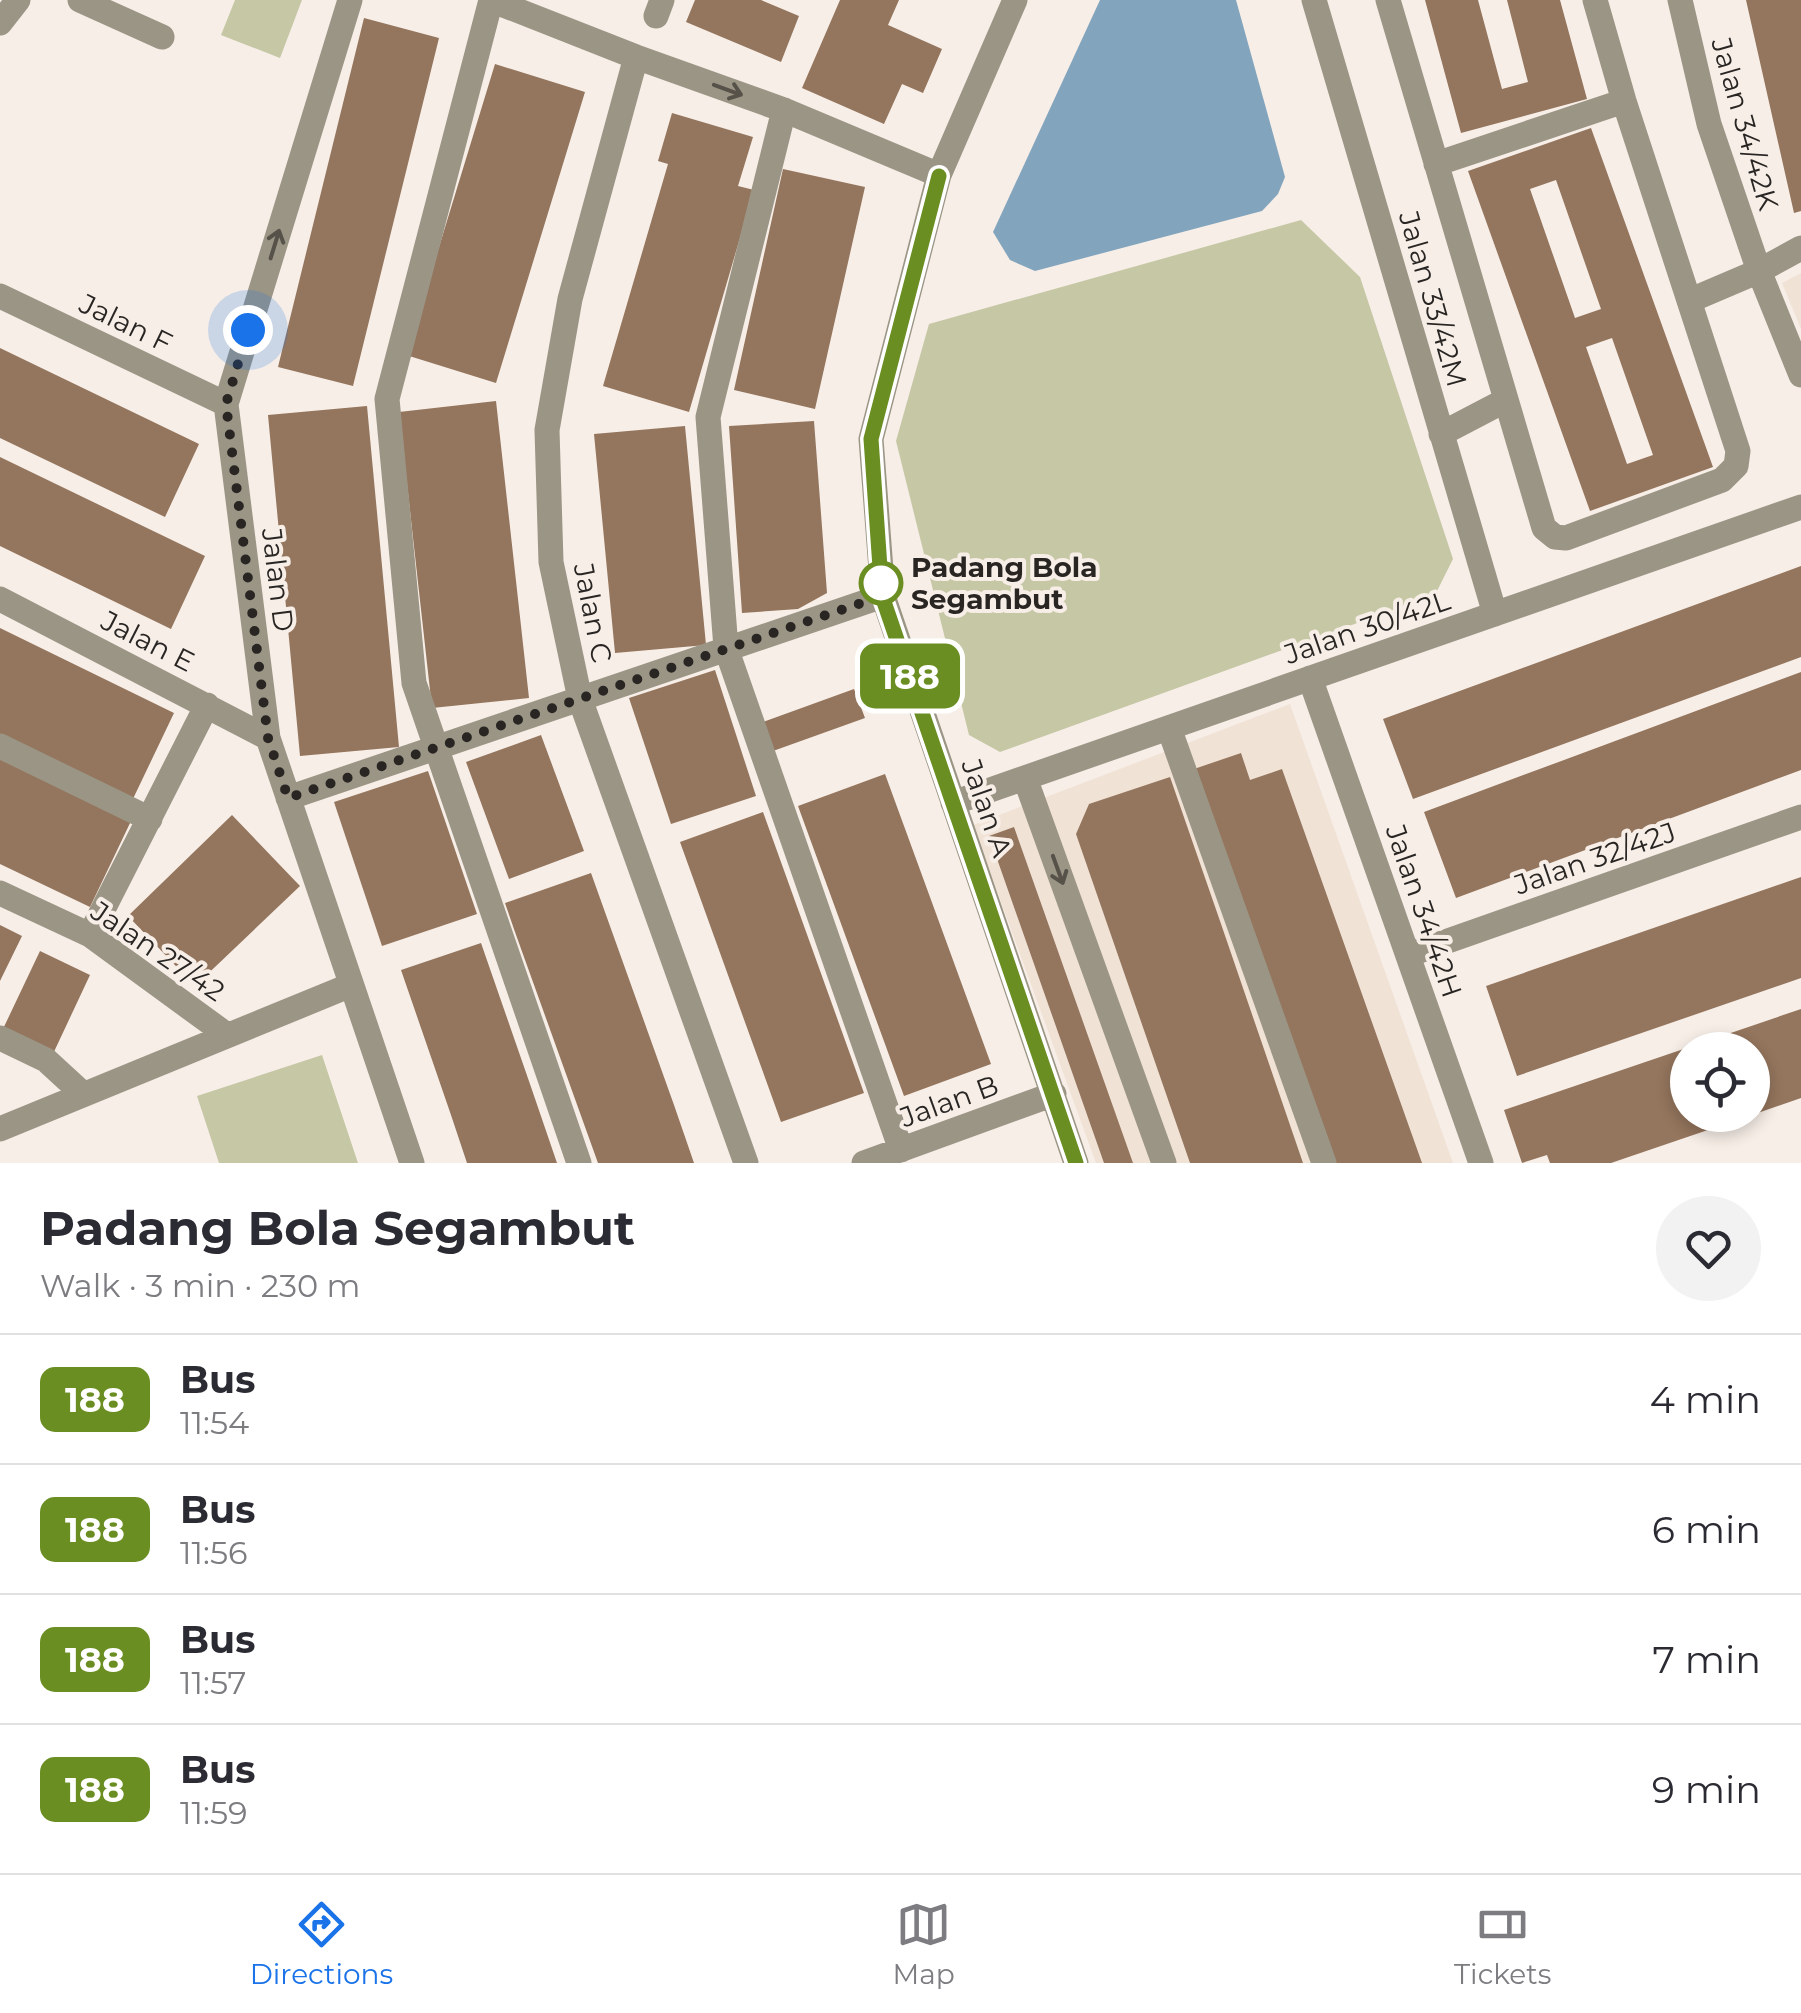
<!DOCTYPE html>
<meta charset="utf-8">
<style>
:root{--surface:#fff;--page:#f2f2f3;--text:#2b2b33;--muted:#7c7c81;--line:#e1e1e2;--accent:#1a73e8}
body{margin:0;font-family:Montserrat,sans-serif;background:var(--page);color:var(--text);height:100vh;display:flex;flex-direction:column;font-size:38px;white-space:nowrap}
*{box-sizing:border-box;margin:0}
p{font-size:32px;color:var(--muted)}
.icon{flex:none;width:55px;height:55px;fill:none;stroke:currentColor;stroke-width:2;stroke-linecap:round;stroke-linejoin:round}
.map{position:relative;height:1163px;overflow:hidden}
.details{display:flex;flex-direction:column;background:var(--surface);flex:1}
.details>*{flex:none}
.badge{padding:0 20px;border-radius:15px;font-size:35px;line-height:65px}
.fabs{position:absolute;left:1670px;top:1032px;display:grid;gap:20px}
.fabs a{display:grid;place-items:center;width:100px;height:100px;border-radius:50%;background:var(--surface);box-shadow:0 5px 15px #0003;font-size:50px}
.you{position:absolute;width:50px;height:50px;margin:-25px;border:8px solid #fff;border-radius:50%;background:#1a73e8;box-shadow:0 0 0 15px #1a73e833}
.map>.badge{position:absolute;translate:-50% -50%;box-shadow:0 0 0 5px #fff}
.round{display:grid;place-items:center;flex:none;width:105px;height:105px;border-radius:52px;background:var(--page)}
.head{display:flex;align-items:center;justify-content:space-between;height:170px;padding:0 40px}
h1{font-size:48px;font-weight:700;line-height:75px}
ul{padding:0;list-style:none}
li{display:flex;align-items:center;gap:30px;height:130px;padding:0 40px;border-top:2px solid var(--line)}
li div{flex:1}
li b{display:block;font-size:38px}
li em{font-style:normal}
li .badge{min-width:110px;font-weight:700;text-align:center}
.tabs{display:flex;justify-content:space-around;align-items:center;height:140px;border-top:2px solid var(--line);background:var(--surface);font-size:28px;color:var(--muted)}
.tabs a{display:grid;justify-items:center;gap:5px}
.tabs .on{color:var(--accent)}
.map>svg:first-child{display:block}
</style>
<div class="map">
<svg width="1801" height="1163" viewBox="0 0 1801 1163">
<rect width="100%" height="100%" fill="#f7eee7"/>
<path fill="#f1e2d6" d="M1801,273V329L1782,283Z
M1290,704L1453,1163H1096L973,825Z"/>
<path fill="#c5c7a5" d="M235,0H302L280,58L221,35Z
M1301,220L1360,277L1453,559L1435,595L1000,752L969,735L896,441L929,324Z
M322,1055L358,1163H219L197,1096Z"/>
<path fill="#82a4bd" d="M1100,0H1236L1285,177L1278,194L1262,211L1035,271L1010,260L993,232Z"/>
<path fill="#94755d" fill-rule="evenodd" d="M695,0H761L799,16L781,62L686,22Z
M840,0H899L888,25L942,49L923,93L902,84L884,124L802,88Z
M1425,0H1478L1502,89L1528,82L1507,0H1560L1587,99L1461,133Z
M1746,0H1801V211L1794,213Z
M364,18L439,38L353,386L278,367Z
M495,64L585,92L496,383L406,355Z
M672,113L753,137L738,186L754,190L689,412L603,386L668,164L658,161Z
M1591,128L1713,467L1590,511L1468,171ZM1556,180L1601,309L1575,318L1530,189ZM1612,338L1653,455L1627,464L1586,347Z
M783,169L865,187L815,409L734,390Z
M0,348L199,444L165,517L0,438Z
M496,401L529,698L432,708L399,412Z
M367,406L399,747L300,756L268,415Z
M814,421L827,593L798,609L742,613L729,426Z
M685,426L706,645L615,653L594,434Z
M0,457L205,556L171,629L0,546Z
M1801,566V657L1413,799L1383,719Z
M0,628L174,713L131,803L0,739Z
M715,670L756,796L671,824L629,698Z
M1801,672V770L1456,898L1424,812Z
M854,689L865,718L773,751L763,722Z
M541,735L584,851L509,879L466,762Z
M1241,753L1250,780L1282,769L1422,1163H1334L1194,769Z
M0,758L131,821L90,907L0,864Z
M428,771L477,914L382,946L334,802Z
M885,774L991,1064L904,1096L798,806Z
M1170,777L1220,921L1303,1163H1190L1076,834L1089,804Z
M763,812L864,1093L781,1122L680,842Z
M232,815L300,886L195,986L128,916Z
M1014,827L1133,1163H1104L989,836Z
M591,873L674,1105L694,1163H598L515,932L505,903Z
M1801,877V978L1517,1076L1486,986Z
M0,925L22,936L0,981Z
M481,943L531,1087L557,1163H467L451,1115L401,970Z
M40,951L90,975L52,1056L2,1031Z
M1801,1009V1098L1752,1115V1050H1688V1115L1749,1116L1611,1163H1550L1547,1155L1522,1163L1504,1110Z"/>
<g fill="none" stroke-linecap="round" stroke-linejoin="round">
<path stroke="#9b9585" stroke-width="25" d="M80,0L162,37
M350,0L226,404L268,738L412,1163
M1015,0L939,175L871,439L883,596L1076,1163
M1314,0L1495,614
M1388,0L1544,528L1555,537L1566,538L1722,480L1736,466L1738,451L1624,101L1595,0
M1680,0L1709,124L1759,271L1801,375
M656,16L662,0
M0,23L18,0
M636,57L570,299L547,430L551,562L580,699L746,1163
M784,110L708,417L726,648L901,1150
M1436,164L1624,101
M0,296L226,404
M1691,300L1759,271L1801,248
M1441,434L1506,400
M0,599L268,738
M1310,678L1481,1163
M1169,728L1324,1163
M0,746L150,819
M1025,778L1164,1163
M288,798L883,596
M953,803L1801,507
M0,893L90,935L227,1035
M90,935L207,705
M1408,955L1801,817
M0,1038L46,1060L83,1094
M0,1129L351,985
M579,1163L414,683L387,399L491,0L636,57L784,110L939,175
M864,1163L1054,1094"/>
</g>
<defs><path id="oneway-shaft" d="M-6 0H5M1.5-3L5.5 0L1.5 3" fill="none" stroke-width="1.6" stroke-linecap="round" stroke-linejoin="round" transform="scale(2.5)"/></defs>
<g stroke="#56524a">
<use href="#oneway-shaft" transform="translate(728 90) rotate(20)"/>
<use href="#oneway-shaft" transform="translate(275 244) rotate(-73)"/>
<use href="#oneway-shaft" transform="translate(1058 870) rotate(70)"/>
</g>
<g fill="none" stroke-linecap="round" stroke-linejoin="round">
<defs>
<path id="line" d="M939,176L871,439L882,596L1076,1163"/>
</defs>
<use href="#line" stroke="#fff" stroke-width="22"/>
<use href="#line" stroke="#6b8e23" stroke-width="15"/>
<path stroke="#282523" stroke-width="10" stroke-dasharray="0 18" d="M248,330L226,404L268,738L288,798L882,596L881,583"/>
</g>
<circle fill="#fff" stroke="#6b8e23" stroke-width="5" cx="881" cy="583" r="20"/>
<g text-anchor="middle" stroke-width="8" stroke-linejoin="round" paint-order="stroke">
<g font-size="28" fill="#282523" stroke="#f7eee7">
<text transform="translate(1745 124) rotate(74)" y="10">Jalan 34/42K</text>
<text transform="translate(1433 299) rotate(74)" y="10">Jalan 33/42M</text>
<text transform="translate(126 323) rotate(26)" y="10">Jalan F</text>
<text transform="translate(278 580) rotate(83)" y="10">Jalan D</text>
<text transform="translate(593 613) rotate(79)" y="10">Jalan C</text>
<text transform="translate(1367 627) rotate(-19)" y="10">Jalan 30/42L</text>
<text transform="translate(148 641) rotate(27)" y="10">Jalan E</text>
<text transform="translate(987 808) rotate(71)" y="10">Jalan A</text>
<text transform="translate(1595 858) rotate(-19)" y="10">Jalan 32/42J</text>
<text transform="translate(1424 911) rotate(71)" y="10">Jalan 34/42H</text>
<text transform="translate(158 951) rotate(34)" y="10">Jalan 27/42</text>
<text transform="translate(949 1101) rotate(-20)" y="10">Jalan B</text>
</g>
<g font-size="28" font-weight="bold" fill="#282523" stroke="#f7eee7" text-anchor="start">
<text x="911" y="577">Padang Bola<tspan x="911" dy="32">Segambut</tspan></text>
</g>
</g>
</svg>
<div class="fabs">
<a><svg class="icon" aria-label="locate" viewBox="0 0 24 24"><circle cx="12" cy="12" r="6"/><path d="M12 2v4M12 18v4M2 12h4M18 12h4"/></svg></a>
</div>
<div class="you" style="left:248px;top:330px"></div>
<b class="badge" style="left:910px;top:676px;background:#6b8e23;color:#fff">188</b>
</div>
<section class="details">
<div class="head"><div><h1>Padang Bola Segambut</h1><p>Walk · 3 min · 230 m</p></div><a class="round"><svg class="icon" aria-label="heart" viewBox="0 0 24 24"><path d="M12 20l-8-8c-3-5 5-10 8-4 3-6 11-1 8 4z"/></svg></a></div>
<ul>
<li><span class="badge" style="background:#6b8e23;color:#fff">188</span><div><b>Bus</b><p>11:54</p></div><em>4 min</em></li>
<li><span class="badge" style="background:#6b8e23;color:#fff">188</span><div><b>Bus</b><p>11:56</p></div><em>6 min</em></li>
<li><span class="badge" style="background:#6b8e23;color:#fff">188</span><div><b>Bus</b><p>11:57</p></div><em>7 min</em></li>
<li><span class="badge" style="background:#6b8e23;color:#fff">188</span><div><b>Bus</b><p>11:59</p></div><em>9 min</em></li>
</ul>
</section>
<nav class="tabs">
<a class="on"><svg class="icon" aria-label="directions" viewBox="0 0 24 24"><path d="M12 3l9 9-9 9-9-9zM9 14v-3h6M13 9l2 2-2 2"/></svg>Directions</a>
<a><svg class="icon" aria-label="map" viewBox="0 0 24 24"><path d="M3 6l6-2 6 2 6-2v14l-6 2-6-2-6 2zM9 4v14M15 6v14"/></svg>Map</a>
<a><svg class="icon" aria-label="tickets" viewBox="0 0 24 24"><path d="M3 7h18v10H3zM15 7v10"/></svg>Tickets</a>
</nav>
